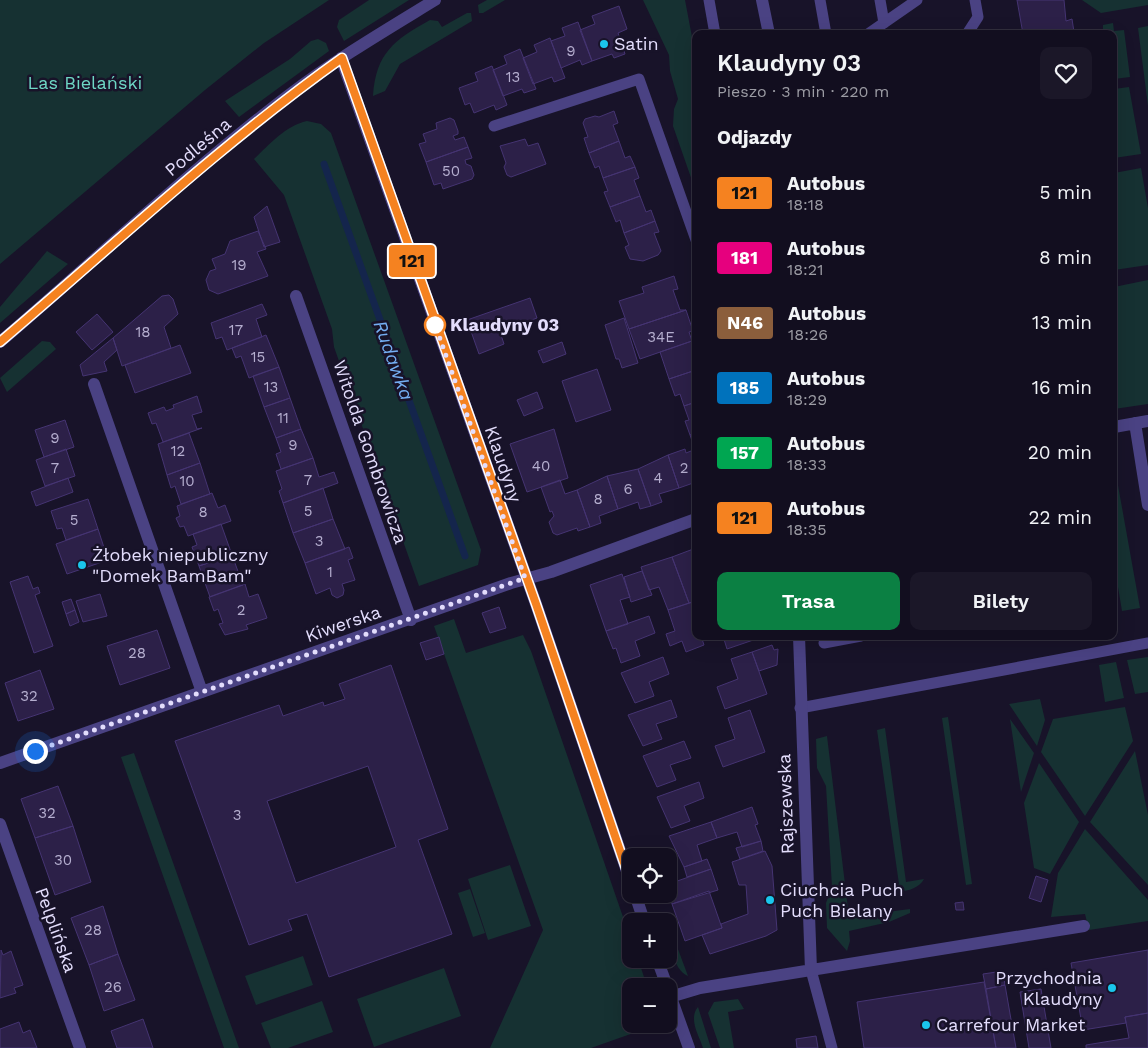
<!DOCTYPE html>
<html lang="pl">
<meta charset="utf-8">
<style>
:root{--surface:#120e1f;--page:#1b1728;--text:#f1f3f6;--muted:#9c9ca4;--line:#312e3d;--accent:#0b8043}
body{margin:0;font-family:"Work Sans",sans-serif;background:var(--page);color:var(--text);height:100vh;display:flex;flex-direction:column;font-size:19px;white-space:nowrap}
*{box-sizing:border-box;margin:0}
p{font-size:16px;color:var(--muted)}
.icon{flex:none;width:28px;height:28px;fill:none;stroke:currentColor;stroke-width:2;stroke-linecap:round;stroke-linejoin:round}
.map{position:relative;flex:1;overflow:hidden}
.panel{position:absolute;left:692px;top:30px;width:425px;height:610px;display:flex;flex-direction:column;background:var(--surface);border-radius:10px;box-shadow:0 5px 20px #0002,0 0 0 1px var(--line)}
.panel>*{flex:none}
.badge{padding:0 10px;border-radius:4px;font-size:18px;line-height:32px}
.tools{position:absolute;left:622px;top:848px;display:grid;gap:10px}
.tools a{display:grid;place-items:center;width:55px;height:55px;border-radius:10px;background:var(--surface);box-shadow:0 5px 20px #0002,0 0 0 1px var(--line);font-size:25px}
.you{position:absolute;width:25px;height:25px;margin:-12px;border:4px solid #fff;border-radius:50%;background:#1a73e8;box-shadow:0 0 0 8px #1a73e833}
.map>.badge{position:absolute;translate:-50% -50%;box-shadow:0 0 0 2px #fff}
h2{padding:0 25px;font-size:19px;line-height:45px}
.round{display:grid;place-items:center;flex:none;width:52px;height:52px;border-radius:10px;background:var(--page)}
.headline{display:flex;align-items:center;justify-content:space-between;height:85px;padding:0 25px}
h1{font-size:24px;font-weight:600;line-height:38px}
.primary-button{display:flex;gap:10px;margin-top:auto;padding:10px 25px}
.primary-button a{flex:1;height:58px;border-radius:10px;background:var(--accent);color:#fff;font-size:20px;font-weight:600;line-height:58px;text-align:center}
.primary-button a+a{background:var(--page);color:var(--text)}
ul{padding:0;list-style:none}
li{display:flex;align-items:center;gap:15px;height:65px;padding:0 25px}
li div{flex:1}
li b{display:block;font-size:19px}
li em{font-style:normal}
li .badge{min-width:55px;font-weight:700;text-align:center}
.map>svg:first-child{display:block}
</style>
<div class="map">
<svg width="1148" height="1048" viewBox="0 0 1148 1048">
<rect width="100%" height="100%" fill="#181329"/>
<path fill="#163132" d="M0,0H329L264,43L205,90L0,264Z
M369,0H409L344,41L337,27L339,20Z
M487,0H505L483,13H479L478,5Z
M643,0H685L696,58V192L673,126L674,109L678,99L670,71L669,55Z
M1082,0H1148V5L1101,13Z
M467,13H471L472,21L400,64L385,91L373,96C376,53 394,40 430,20L438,21L442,27Z
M1113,23L1114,31L1124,30L1130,77L1114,79V34H1103V25Z
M1148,26V106L1138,28Z
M318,39L326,43L329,51L239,117L225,101L290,59L311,41Z
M1129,87L1141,154L1114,158V89Z
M307,121L321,124L331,133L481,550L478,565L419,586L334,347L332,329L284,195L254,159C270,144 285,126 307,121Z
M1141,168L1148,208V265L1114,270V173Z
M47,251L68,264L0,323V307Z
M1148,280V404L1114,409V287Z
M42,341L50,342L56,349L7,392L0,378Z
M1114,463L1140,608L1122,611L1114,563Z
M454,619L466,653L523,635L531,651L631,940V959H638L647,986H631V1024H659L591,1048H490L543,930L434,626Z
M1148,657V692L1135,694L1127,660Z
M1116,662L1124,698L1105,702L1099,665Z
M1040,699L1045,720L1037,746L1009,704Z
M1125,707L1133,741L1085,816L1041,752L1053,719Z
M948,717L972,884L966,885L942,718Z
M1010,719L1034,753L1021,792Z
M885,728L906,882L924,879C917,892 894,895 884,887L899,884L877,730Z
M827,736L849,917L910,909V913L889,922L849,931L850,941L847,951L827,928L826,903L832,887L826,786L817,768L816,739Z
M1135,751L1148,815V885L1090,822Z
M134,753L239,1048H224L121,757Z
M1039,763L1079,822L1050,874L1034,868L1024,803Z
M1085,829L1148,900V921L1089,930L1085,914L1051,917L1058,873Z
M510,865L531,926L488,940L468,879Z
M470,889L485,933L473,937L458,893Z
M669,925L688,976C672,969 669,940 669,925Z
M303,956L313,985L256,1005L245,976Z
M444,968L461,1016L374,1047L357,999Z
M738,999L744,1009L728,1012L734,1048H720L708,1013L714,1002Z
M322,1001L333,1032L288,1048H271L261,1023Z
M698,1007L711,1048H703C699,1035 688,1019 698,1007Z"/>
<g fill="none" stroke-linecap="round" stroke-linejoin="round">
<path stroke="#14254c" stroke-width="7" d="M324,164L465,556"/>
</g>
<path fill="#2c2048" stroke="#453472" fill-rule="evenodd" d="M1017,0H1064L1066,21L1072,19L1074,32L1088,30L1089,34H1023Z
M619,6L627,29L618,33L625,54L614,58L612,54L592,61L580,30L595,24L592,16Z
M578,22L592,61L582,65L580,60L561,68L551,41L565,36L562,28Z
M550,38L565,78L554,82L552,77L533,84L523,58L537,52L534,45Z
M520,49L536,89L524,93L522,89L503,96L493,70L507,64L504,56Z
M492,66L507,105L496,110L494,105L474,113L470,103L465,105L459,88L478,81L475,73Z
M614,111L618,123L613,125L619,141L589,153L584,138L588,137L583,123L585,119L595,116L599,117Z
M450,118L454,120L458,131V134L453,136L455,140L464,137L468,147L426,162L419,144L426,142L423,134L437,129L436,123Z
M525,139L528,146L538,143L546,164L511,177L507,175L504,167L506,163L500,146Z
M619,141L625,158L630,156L635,167L603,178L599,166L595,168L589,153Z
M468,147L472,158L465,160L466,164L471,166L474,175L472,179L443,189L441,183L434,185L426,162Z
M635,167L639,178L634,180L640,196L610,207L604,192L608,191L603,178Z
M640,196L646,212L651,210L655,221L624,233L620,220L616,222L610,207Z
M267,206L280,242L264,247L254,217Z
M655,221L659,232L654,233L661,251L658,255L643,261L630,259L625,247L629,245L624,233Z
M258,231L266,249L257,252L268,276L218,294L209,290L206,280L210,271L216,269L212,259L225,254L230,241Z
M674,276L678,289L673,290L680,310H686L629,329L619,301L644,293L642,287Z
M169,295L173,299L178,314L164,327L171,348L122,366L113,338L162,296Z
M530,298L537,318L500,332L504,344L479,354L467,320Z
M262,304L267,315L256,319L262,337L227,350L222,337L216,339L211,323Z
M686,310L693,331L689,332L692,341L640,359L629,329Z
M97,314L113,332L92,350L76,332Z
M624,318L638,363L622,368L619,359H616L605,325Z
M266,335L279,367L249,378L241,356L236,358L232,348Z
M113,338L117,350L104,362L107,371L83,376L80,365Z
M692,341L696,349V370L669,379L660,352Z
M562,342L566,354L543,363L538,351Z
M180,345L191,373L135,393L125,365Z
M279,367L290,398L264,407L253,376Z
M597,369L611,410L576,422L562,381Z
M696,370V402L684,406L680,394L675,396L669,379Z
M537,392L543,408L524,416L517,400Z
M197,396L202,412L192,415L197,429L202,428L163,442L156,423L152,424L148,413L164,407L166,411L174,408L173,405Z
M290,398L301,429L276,438L264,407Z
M696,402V433L690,435L685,421L689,420L684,406Z
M65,420L74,447L44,457L35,430Z
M301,429L313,458L281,469L276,454L281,452L276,438Z
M554,429L568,478L527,492L510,444Z
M189,433L200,463L167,475L158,444Z
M696,433V449H695L690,435Z
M66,449L75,476L45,486L36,460Z
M685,449L686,453L696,449V482L679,488L668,455Z
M668,455L679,488L659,494L662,502L651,506L638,469Z
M313,458L319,477L334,472L338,483L283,503L279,491L282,489L276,471Z
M200,463L210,494L181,504L175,486L171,488L167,475Z
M638,469L651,506L640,509L638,502L618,509L607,476Z
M607,476L618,509L599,516L601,523L590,527L577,490Z
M68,478L73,492L36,506L31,492Z
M560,480L565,494L577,490L590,527L578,531L577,528L557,535L553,533L549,522L554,516L552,511L550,512L541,487Z
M323,488L333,519L293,533L283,503Z
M212,493L218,508L225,505L231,521L188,536L184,526L180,527L176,518L180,516L177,506Z
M88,499L98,529L66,540L62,528L57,529L51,511Z
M333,519L345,549L305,563L293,533Z
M221,524L232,555L199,566L192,547L197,545L193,534Z
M98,529L108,560L67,574L56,544Z
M349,547L353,558L348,560L355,580L342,584L344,590L343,595L337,598L332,595L330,588L316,594L305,563Z
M696,548V601L689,603L672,557Z
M232,555L243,585L210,597L199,566Z
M672,557L689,603L668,610L659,587L649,590L641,567Z
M642,571L652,595L631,602L624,577Z
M622,574L630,597L620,600L628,624L606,631L590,585Z
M28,576L33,589L38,587L40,593L35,595L53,646L34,653L10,582Z
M245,584L249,597L258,594L267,618L246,625L248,629L225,635L219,624L223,623L218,609L214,611L209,597Z
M100,594L107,616L83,622L76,601Z
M71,599L75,610L66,614L62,602Z
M696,601V636H701L704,645L686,652L682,641L670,646L666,634L675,631L668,610Z
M499,607L506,628L490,633L482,613Z
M75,610L79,622L70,626L66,614Z
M649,616L655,633L635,641L640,656L621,663L616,648L613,649L606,631Z
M157,630L170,668L120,685L107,646Z
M723,636H765L727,649Z
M439,637L444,654L426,660L420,643Z
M772,645L774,650L778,649L777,665L759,671L752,652Z
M752,652L767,694L725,709L717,687L738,679L731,659Z
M663,657L669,674L649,682L654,696L635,703L621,673Z
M391,665L448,829L418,840L452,934L329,977L307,914L288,920L292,930L249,945L175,741L279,705L283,716L323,702L324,706L345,699L339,684ZM368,766L396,847L296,883L267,801Z
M40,670L54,709L18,721L5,683Z
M671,700L677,717L656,724L662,739L643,746L628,715Z
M750,710L765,752L723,767L715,746L735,739L728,718Z
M684,741L691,758L670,765L676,780L657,787L643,756Z
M699,782L704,798L684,806L690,821L671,828L657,797Z
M58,786L73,826L35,838L21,799Z
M752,807L758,824L755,825L761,841L742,847L737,832L717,838L711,822Z
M711,822L717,838L697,845L702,861L684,867L669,836Z
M73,826L91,882L55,895L35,838Z
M761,841L763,851L740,859L736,848Z
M765,851L772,866L777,930L766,936L710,954L702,935L722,928L721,924L748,914L746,885H739L732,862Z
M707,859L711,869L687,877L684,867Z
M711,869L718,890L672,904L668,894L669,884Z
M1036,876L1048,880L1041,902L1029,898Z
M709,891L722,928L685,941L672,904Z
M963,902L964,910H956L955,903Z
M103,906L118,954L89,965L71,918Z
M1,950L3,955L11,951L23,985L14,988L16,993L0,998Z
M1148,950V1013L1125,1017L1126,1023L1083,1030L1071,963Z
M118,954L135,1000L104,1011L89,965Z
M1003,971L1005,985L986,989L983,974Z
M984,982L996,1048H864L857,1002Z
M1005,985L1016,1048H996L986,989Z
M1041,989L1051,1048H1029L1020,992Z
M1148,1013V1048H1086V1045L1129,1038L1125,1017Z
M143,1019L153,1048H117L111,1031Z
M19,1022L23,1033L30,1030L37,1048H0V1029Z
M816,1036L818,1048H797L796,1039Z"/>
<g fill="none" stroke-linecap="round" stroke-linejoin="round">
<path stroke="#4a4283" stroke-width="11" d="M709,0L715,34
M820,0L826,34
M880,0L884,23
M868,34L917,0
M967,34L978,17L975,0
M494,126L639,79L696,240
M824,643L861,636
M800,708L1148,643
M811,970L832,1048"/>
<path stroke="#4a4283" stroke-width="12" d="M762,0L769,34
M296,296L411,620
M94,384L202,692
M1135,423L1148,505
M1114,427L1148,421
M799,636L811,970
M0,763L511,583L551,572L696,519
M0,824L80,1048
M670,997L700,988L1084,926"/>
<path stroke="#4a4283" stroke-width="12" d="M341,58L536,604L631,883
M0,342C96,260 188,172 289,95C335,60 386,30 435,0
M635,894L644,921
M657,959L667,986
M669,992L689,1048"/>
</g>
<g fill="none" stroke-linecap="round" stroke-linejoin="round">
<defs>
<path id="line" d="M0,342C113,246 221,144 342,58L536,604L631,883"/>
</defs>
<use href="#line" stroke="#fff" stroke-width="11"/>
<use href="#line" stroke="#f58220" stroke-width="8"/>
<path stroke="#e3ddfc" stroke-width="5" stroke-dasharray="0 9" d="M35,751L525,578L434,322L435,325"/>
</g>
<g fill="#1ac6ec" stroke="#181329" stroke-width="2">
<circle cx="604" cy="44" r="5"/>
<circle cx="82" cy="565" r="5"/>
<circle cx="770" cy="900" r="5"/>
<circle cx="1112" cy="988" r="5"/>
<circle cx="926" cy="1025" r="5"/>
</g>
<circle fill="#fff" stroke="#f58220" stroke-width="2.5" cx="435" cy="325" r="10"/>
<g text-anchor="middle" stroke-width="5" stroke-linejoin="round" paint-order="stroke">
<g font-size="15" fill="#b5aecf">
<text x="571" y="56">9</text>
<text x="513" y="82">13</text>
<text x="451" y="176">50</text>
<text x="239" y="270">19</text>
<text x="236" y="335">17</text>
<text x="143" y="337">18</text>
<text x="661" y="342">34E</text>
<text x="258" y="362">15</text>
<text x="271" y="392">13</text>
<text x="283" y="423">11</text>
<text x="55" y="443">9</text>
<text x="293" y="450">9</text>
<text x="178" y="456">12</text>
<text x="541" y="471">40</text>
<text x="55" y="473">7</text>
<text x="684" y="473">2</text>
<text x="658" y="483">4</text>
<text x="308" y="485">7</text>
<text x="187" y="486">10</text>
<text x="628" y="494">6</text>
<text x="598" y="504">8</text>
<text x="308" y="516">5</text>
<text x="203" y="517">8</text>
<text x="74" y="525">5</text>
<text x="319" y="546">3</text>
<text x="330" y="577">1</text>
<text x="241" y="615">2</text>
<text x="137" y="658">28</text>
<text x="29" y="701">32</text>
<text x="47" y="818">32</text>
<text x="237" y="820">3</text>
<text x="63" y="865">30</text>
<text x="93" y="935">28</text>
<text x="113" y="992">26</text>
</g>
<g font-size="18" fill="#e3ddfc" stroke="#181329" text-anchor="start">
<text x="614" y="50">Satin</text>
<text x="92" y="561">Żłobek niepubliczny<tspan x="92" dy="21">"Domek BamBam"</tspan></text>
<text x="780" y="896">Ciuchcia Puch<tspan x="780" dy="21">Puch Bielany</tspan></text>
<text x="1102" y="984" text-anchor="end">Przychodnia<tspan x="1102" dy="21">Klaudyny</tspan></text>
<text x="936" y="1031">Carrefour Market</text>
</g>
<g font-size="18" fill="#6ed7c5" stroke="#181329">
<text x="85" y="89">Las Bielański</text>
</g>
<g font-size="18" fill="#e3ddfc" stroke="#181329">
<text transform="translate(198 147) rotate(-40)" y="6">Podleśna</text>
<text transform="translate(370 452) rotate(71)" y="6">Witolda Gombrowicza</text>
<text transform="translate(503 464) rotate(71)" y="6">Klaudyny</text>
<text transform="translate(343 624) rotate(-19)" y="6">Kiwerska</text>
<text transform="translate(786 804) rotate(-92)" y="6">Rajszewska</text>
<text transform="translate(56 930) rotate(70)" y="6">Pelplińska</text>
</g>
<g font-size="18" font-weight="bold" fill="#e3ddfc" stroke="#181329" text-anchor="start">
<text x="450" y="331">Klaudyny 03</text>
</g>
<g font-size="19" font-style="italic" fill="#74aef3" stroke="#181329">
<text transform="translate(394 360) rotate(70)" y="7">Rudawka</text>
</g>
</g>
</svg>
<div class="tools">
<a><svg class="icon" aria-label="locate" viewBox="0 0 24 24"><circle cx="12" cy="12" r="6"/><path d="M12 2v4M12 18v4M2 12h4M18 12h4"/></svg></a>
<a>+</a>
<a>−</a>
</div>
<div class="you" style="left:35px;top:751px"></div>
<b class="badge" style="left:412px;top:261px;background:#f58220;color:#111">121</b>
<section class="panel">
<div class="headline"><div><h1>Klaudyny 03</h1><p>Pieszo · 3 min · 220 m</p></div><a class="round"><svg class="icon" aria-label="heart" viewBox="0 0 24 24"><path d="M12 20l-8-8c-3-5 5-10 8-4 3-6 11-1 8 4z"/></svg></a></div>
<h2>Odjazdy</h2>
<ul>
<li><span class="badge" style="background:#f58220;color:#111">121</span><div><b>Autobus</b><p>18:18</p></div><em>5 min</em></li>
<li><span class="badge" style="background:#e6007e;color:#fff">181</span><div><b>Autobus</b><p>18:21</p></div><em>8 min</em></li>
<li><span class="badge" style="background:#8b5e3c;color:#fff">N46</span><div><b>Autobus</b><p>18:26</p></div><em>13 min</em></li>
<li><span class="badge" style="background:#0072bc;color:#fff">185</span><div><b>Autobus</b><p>18:29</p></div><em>16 min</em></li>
<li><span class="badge" style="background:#00a651;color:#fff">157</span><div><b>Autobus</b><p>18:33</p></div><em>20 min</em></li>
<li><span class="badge" style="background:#f58220;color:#111">121</span><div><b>Autobus</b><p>18:35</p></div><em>22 min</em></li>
</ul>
<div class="primary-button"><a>Trasa</a><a>Bilety</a></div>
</section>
</div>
